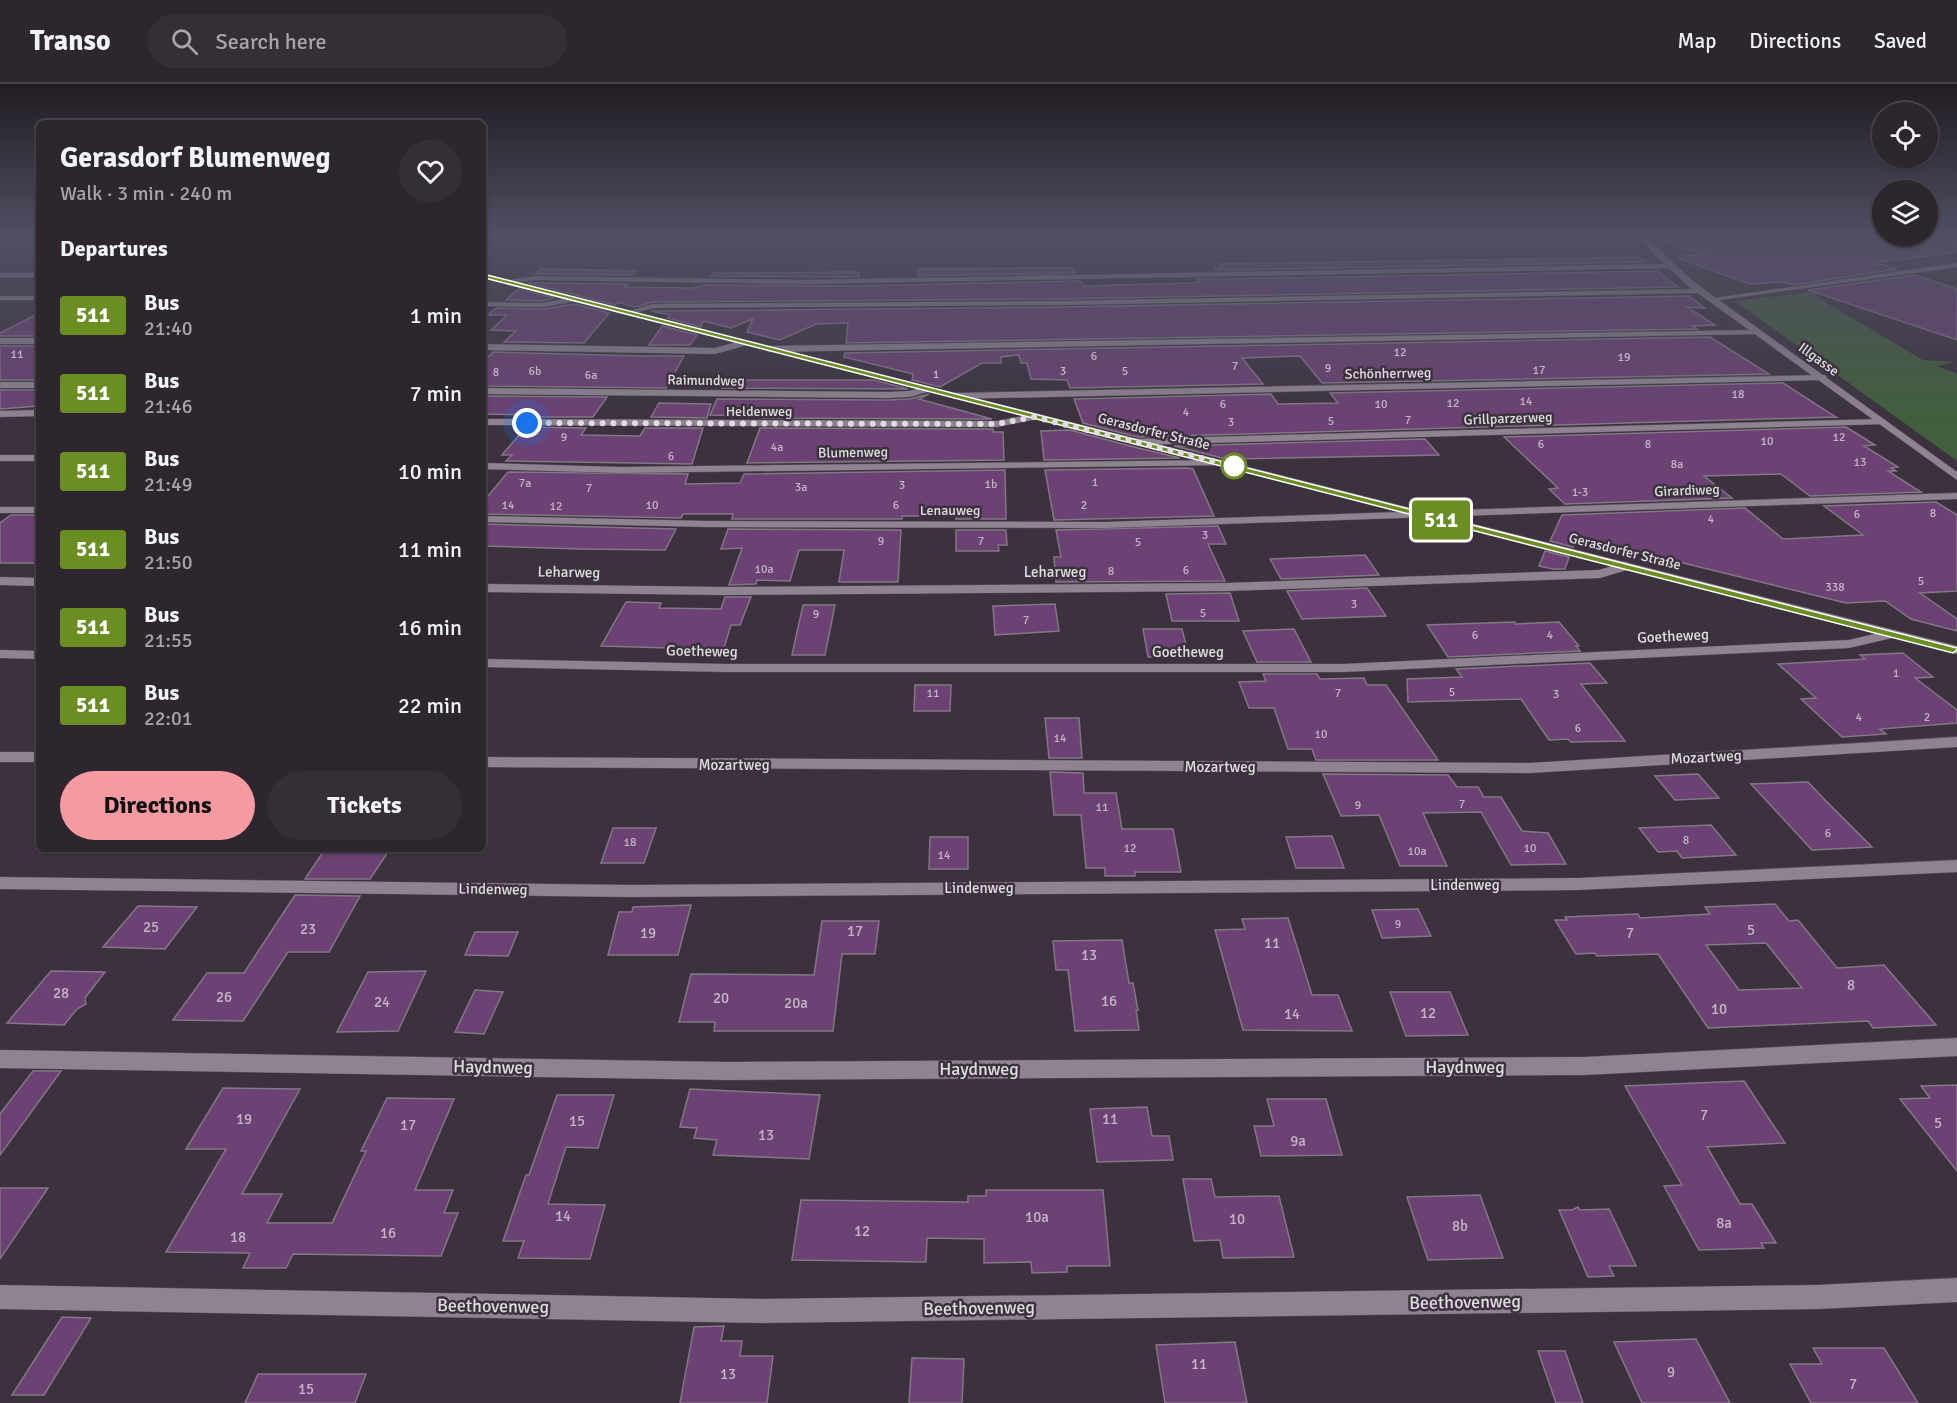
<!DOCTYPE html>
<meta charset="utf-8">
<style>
:root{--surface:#2d262e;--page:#352e36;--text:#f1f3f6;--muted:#a7a5aa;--line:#48434a;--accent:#f49aa0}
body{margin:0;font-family:Signika,sans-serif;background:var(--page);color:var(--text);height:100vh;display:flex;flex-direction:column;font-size:22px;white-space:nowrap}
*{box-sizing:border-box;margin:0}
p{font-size:20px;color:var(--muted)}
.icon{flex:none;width:33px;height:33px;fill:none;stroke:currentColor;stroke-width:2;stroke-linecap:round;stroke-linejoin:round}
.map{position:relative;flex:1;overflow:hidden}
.panel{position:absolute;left:36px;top:36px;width:450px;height:732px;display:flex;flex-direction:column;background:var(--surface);border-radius:9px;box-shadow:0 2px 4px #0004,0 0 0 2px var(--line)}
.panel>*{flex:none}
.badge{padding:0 12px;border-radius:4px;font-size:21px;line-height:39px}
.controls{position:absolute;left:1872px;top:18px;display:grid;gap:12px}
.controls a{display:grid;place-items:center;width:66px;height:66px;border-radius:50%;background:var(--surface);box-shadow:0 2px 4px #0004,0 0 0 2px var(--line);font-size:30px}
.you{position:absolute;width:30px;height:30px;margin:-15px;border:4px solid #fff;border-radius:50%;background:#1a73e8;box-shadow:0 0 0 9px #1a73e833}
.map>.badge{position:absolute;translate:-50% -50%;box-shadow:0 0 0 3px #fff}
h2{padding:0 24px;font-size:22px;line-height:54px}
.round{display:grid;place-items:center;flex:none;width:63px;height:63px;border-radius:32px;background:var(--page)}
.head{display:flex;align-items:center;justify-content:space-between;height:102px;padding:0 24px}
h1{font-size:28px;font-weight:700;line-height:45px}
.button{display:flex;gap:12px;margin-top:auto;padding:12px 24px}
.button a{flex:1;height:69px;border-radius:36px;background:var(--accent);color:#111;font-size:24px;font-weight:700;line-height:69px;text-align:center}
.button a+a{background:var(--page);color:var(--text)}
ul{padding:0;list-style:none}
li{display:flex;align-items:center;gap:18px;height:78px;padding:0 24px}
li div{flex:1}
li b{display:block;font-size:22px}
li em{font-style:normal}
li .badge{min-width:66px;font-weight:700;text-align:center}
header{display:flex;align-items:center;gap:36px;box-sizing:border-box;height:84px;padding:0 30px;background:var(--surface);border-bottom:2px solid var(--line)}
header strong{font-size:28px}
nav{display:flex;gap:33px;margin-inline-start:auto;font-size:21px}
.search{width:420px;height:54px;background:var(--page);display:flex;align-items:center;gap:15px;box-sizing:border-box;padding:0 21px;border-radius:33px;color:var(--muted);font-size:22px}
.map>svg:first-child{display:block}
</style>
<header>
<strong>Transo</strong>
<div class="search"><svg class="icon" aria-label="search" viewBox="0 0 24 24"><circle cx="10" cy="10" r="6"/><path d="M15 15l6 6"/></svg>Search here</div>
<nav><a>Map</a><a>Directions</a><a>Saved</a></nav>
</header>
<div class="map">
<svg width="1957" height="1319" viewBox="0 0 1957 1319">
<rect width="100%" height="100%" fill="#3c323e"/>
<path fill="#415f3c" d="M1814,208L1820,210L1815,211L1825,218L1923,276L1955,278L1937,282L1957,290V377L1735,217Z"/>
<path fill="#6b4273" stroke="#837785" stroke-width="1.5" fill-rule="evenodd" d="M1660,152H1957V168L1875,179L1897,185L1793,201L1784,198L1749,200L1678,174V172L1705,171L1659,155Z
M1639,173L1646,178L1216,186L1215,184H1222L1219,180Z
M1073,184L1075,189L918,192V185Z
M541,185L637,187L633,191L536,190Z
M1657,187L1678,203L1060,215L653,218L635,223L618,218L615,221L528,199L627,200L624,203L692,204L705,201L859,202L1078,197L1082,198L1084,202L1190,199L1199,198L1197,195H1223Z
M859,188L858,193L711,192L714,189Z
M1915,191L1957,205V256L1808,206Z
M518,205L554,214L542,217L506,216Z
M1689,212L1705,224L1687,223L1715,241L1692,242L1697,245L846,259L848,239L816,240L780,256L747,248L753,235L731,244L703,237L701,243L668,234L670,231L651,227L1060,223Z
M575,220L609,229L584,259L504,258L516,247L491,246L507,231H488L496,224L542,225Z
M39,229V252H0V249Z
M662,242L697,251L690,261H649Z
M1710,253L1769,290L1322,299L1300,272L1242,274L1263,300L1070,304L1067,296L1031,295L1027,279H1021L1019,271L1001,273V279H982L940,303L912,296L913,290L844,273L845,269Z
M0,262H39V296H0Z
M493,268L642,272H684L666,304L483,302V278Z
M725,296H874L908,305L722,304Z
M1783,299L1836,333L1137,353L1083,339L1074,315L1271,310L1278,320L1338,319L1330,309Z
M0,306H39V322L0,325Z
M929,310L919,315L992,335L763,334L764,332L710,331L717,315L888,316L909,315Z
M483,312L607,313L593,333H536L537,331L483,330Z
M659,319L711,320L707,334L651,333Z
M526,343L586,344L581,351L640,352L645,344H703L692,380L506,377L512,371H502Z
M1846,343L1875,361L1864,362L1898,383L1891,384L1896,387H1888L1921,408L1810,412L1781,390L1704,392L1732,414L1565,420L1549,405L1558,404L1504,353Z
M760,344L993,345V348H1003L1004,376L747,379Z
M1070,346L1134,363L1180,374L1044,376L1041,347Z
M1425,355L1439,371L1226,375L1174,362Z
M1187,384L1193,385L1214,432L1054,436L1045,386Z
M1005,386L1006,435H956V432H902V435H732L733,430H683L681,434L483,430V418L508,388L688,390L685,400L740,399L744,390Z
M1936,418L1957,431V507L1920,509L1957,535V547L1911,535L1885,517L1846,519L1577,453L1573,463L1550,457L1562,431L1745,424L1783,455L1863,451L1824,422Z
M11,431H39V479H0V439Z
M483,440L676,445L665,466L580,465L483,462Z
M1218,442L1226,460H1208L1225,497L1056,498L1054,473H1061L1056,446Z
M728,445L901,446L898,498H839L844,466H799L790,497L757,496L756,500L729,501L742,464L721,465Z
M956,446H1006L1007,461H998L999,467H956Z
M1545,467L1569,473L1565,485H1553L1539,482Z
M1365,471L1379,491L1281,495L1270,475Z
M1367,504L1386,532L1302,535L1287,507Z
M1230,509L1239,537H1172L1166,510Z
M725,513H751L740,541H731L722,570L668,568L670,564L601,562L626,518L661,519L659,524L721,525Z
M1055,520L1059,547L995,551L993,522Z
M803,521H835L825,571H792Z
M1515,538V540L1559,538L1579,562H1576L1580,567L1448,573L1427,541Z
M1143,545H1182L1189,573H1148Z
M1294,545L1311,578H1257L1243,547Z
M1903,569L1933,593L1915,594L1957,626V639L1880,645L1886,650L1842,653L1801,615L1816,614L1778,580L1865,575L1860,571Z
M1590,579L1607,599L1581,600L1625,657L1571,658L1568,655L1549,656L1521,615L1408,618L1407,595L1462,593L1456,585Z
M1263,590H1317L1320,595L1364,594L1367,601H1386L1438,676H1316L1312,665H1288L1274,624H1249L1239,598L1266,597Z
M915,601H951L950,627H914Z
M1045,634H1079L1082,674H1049Z
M1050,688L1083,689L1084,709H1116L1122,745H1173L1181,788H1135V792H1105V784H1086L1081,731H1054Z
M1323,690L1448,691L1457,703H1478L1484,713H1501L1522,747L1548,749L1566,780L1511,781L1481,728L1423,729L1447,782H1400L1379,731L1341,732Z
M1698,690L1719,714L1675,716L1655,692Z
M1808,698L1825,716L1872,763L1812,766L1751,700Z
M1711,741L1736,771L1682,774L1677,767L1658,768L1639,744Z
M613,744H656L644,779H601Z
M1332,752L1344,784H1296L1286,753Z
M930,753H968V785H929Z
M325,765H390L370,795H305Z
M295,811L360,812L329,868H288L243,937L173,936L207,889H244Z
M1775,820L1789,837L1798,836L1837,884L1884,881L1936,941L1873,944L1868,937L1708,944L1658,870L1597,872L1595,869L1576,870L1555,836H1567L1565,833L1638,830L1640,834L1710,830L1705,823ZM1766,859L1802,904L1739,906L1706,861Z
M691,821L678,871H608L619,828H632L633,823Z
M138,822L197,823L165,865L103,863Z
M1418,825L1431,852L1382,854L1372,826Z
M1288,834L1312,911H1338L1352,947L1243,946L1215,846L1245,845L1242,835Z
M822,837H879L875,870H842L833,947H714L715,938H679L691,890L814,891Z
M475,848H518L508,872L465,871Z
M1122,856L1129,899H1133L1138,926H1136L1139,946L1075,947L1068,886H1056L1053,857Z
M51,887L105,888L85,914L86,920L77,925L64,941L7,939Z
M426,887L398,947L337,948L368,888Z
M475,906L503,908L484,950L455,948Z
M1390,908H1450L1468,951L1406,952Z
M33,987H61L0,1071V1030Z
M1744,997L1785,1059L1707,1063L1740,1120H1752L1776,1159H1761L1764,1164L1699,1166L1664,1102L1682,1101L1625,1002Z
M1957,1001V1087L1900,1015L1930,1014L1921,1002Z
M223,1004L300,1005L242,1110H282L267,1139H332L366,1067H361L387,1014L454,1015L415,1106H453L444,1129H458L441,1172L293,1170L286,1184H243L250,1169L166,1168L226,1065H186Z
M690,1005L820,1011L809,1075L713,1071L717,1056L694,1054L697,1044L680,1043Z
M557,1011H614L598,1064L566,1063L548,1120L605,1121L590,1175L518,1174L524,1157H503L526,1091H529Z
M1267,1015H1326L1342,1071L1261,1072L1254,1042H1274Z
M1147,1023L1152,1052H1169L1173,1076L1097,1078L1090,1025Z
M1183,1095H1211L1215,1113L1279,1112L1294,1173L1223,1174L1220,1156L1194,1157Z
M0,1104H48L0,1175Z
M986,1106H1103L1110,1182H1067V1188L1032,1189L1031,1178L984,1179V1155L927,1154L926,1178L792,1176L801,1116L968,1118V1112H986Z
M1480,1111L1503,1174L1428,1176L1407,1113Z
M1578,1123L1580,1126L1609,1125L1636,1182H1609L1614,1192L1588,1193L1559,1126H1572Z
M62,1233L91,1234L44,1311H12Z
M724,1242L721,1257H742L740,1272H773L767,1319H680L694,1243Z
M1696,1255L1730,1319H1642L1614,1258Z
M1235,1258L1247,1319H1165L1156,1261Z
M1813,1264H1884L1918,1319H1811L1790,1280H1822Z
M1538,1267H1565L1583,1319H1556Z
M912,1274L964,1275L962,1319H909Z
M258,1290H366L355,1319H245Z"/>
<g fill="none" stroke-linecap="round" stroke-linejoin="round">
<defs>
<path id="street" d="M1957,179V183L1712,217L1708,215Z
M1670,180L1673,184L804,200L536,196L507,199L503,197L536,192L804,196Z
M0,189H39V193H0Z
M1701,205L1705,207L1704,209L1060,221L653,224L627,231L623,229L653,220L1060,217Z
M0,212H39V216H0Z
M574,213H577V217L542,223L483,222V218L542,219Z
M1761,246L1762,248L1758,250L769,268L765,265L769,262Z
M0,254H39V260H0Z
M744,256L748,259L747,261L715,270L483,266V260L715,264Z
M1825,291L1827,293L1822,296L954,315L949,312L954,309Z
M0,298H39V304H0Z
M928,302L931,303V307L909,313L888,314L483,310V304L888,308L909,307Z
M39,326V332L0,333V327Z
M1034,330L1039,333L1037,335L997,343L483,341V335L997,337Z
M1883,335L1888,338L1886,340L1134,361L1129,358L1134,355Z
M0,371H39V377H0Z
M1223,376L1227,377V381L620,389L483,385V379L620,383Z
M1957,409V415L1105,444L708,443L483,438V432L708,437L1105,438Z
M0,423H39V429H0Z
M1626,478L1632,482L1630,485L1600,494L1227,507L723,511L483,508V500L723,503L1227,499L1599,486Z
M0,493L39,494V502L0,501Z
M1891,546L1896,547L1898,550L1896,553L1849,564L1344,588H725L483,583V575L725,580H1344L1849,556Z
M0,566L39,567V575L0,574Z
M1957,653V663L1530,689L483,683V673L1530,679Z
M0,668H39V678H0Z
M1957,776V788L1578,806L632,813L0,805V793L632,801L1578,794Z
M1957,954V972L1584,991L727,996L0,984V966L727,978L1584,973Z
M1957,1194V1218L1818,1225L762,1239L0,1225V1201L762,1215L1818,1201Z"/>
<path id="secondary" d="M1638,152H1644L1694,198L1957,388V396L1688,202L1654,170Z
M483,190L1957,562V570L483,194Z"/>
</defs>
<use href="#street" stroke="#58505a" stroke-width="1"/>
<use href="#secondary" stroke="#58505a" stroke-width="1"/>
<use href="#street" fill="#8f8391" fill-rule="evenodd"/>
<use href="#secondary" fill="#8f8391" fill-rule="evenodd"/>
</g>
<linearGradient id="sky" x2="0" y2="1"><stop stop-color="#211c22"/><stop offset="0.45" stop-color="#504f63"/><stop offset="1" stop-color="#504f63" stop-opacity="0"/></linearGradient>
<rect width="1957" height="336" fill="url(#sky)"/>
<path fill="#6b8e23" stroke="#fff" stroke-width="1.5" d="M483,190L1957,564V566L1953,569L481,193Z"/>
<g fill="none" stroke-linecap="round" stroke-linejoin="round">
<path stroke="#e1dbe2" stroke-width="6" stroke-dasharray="0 10.8" d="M527,339L997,340L1034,333L1234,382"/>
</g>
<circle fill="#fff" stroke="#6b8e23" stroke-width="3" cx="1234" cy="382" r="12"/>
<g text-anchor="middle" stroke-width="5" stroke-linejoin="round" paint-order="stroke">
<g font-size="12" fill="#c4b5c6">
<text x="1400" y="272">12</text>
<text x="17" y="274">11</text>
<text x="1094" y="276">6</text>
<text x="1624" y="277">19</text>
<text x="1235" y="286">7</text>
<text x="1328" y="288">9</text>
<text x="1539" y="290">17</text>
<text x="535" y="291">6b</text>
<text x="1063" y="291">3</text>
<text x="1125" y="291">5</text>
<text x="496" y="292">8</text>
<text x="936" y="294">1</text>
<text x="591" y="295">6a</text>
<text x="1738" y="314">18</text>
<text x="1526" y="321">14</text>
<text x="1453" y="323">12</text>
<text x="1223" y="324">6</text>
<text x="1381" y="324">10</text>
<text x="1186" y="332">4</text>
<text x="1408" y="340">7</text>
<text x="1331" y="341">5</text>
<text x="1231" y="342">3</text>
<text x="564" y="357">9</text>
<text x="1839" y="357">12</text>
<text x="1767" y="361">10</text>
<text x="1541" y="364">6</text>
<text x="1648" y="364">8</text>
<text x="777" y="367">4a</text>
<text x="671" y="376">6</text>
<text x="1860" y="382">13</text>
<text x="1677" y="384">8a</text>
<text x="1095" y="402">1</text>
<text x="525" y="403">7a</text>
<text x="991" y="404">1b</text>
<text x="902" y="405">3</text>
<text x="801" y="407">3a</text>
<text x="589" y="408">7</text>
<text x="1580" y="412">1-3</text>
<text x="508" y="425">14</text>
<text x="652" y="425">10</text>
<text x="896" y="425">6</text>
<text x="1084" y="425">2</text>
<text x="556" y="426">12</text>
<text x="1933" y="433">8</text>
<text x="1857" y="434">6</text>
<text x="1711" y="439">4</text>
<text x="1205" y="455">3</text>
<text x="881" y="461">9</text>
<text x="981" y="461">7</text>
<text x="1138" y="462">5</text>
<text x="764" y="489">10a</text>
<text x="1186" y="490">6</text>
<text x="1111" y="491">8</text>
<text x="1921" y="501">5</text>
<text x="1835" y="507">338</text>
<text x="1354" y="524">3</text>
<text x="1203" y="533">5</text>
<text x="816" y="534">9</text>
<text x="1026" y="540">7</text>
<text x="1475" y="555">6</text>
<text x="1550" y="555">4</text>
<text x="1896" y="593">1</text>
<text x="1452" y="612">5</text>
<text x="933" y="613">11</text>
<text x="1338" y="613">7</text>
<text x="1556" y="614">3</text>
<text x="1859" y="637">4</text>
<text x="1927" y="637">2</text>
<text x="1578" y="648">6</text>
<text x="1321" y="654">10</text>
<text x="1060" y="658">14</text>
<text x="1462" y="724">7</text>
<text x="1358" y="725">9</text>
<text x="1102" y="727">11</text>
<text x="1828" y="753">6</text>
<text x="1686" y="760">8</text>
<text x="630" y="762">18</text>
<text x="1130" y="768">12</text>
<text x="1530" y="768">10</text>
<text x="1417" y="771">10a</text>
<text x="944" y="775">14</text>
<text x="1398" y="844">9</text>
</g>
<g font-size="14" fill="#e1dbe2" stroke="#3c323e">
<text transform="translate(1819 275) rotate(36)" y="5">Illgasse</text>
<text transform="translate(1388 289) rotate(-1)" y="5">Schönherrweg</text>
<text transform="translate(706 296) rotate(1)" y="5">Raimundweg</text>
<text x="759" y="332">Heldenweg</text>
<text transform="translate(1508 334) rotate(-2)" y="5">Grillparzerweg</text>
<text transform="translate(1154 347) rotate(14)" y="5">Gerasdorfer Straße</text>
<text transform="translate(853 368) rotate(-1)" y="5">Blumenweg</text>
<text transform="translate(1687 406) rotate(-2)" y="5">Girardiweg</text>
<text x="950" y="431">Lenauweg</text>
<text transform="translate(1625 467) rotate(14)" y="5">Gerasdorfer Straße</text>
</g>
<g font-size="15" fill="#e1dbe2" stroke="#3c323e">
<text transform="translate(569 488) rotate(1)" y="5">Leharweg</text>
<text x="1055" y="493">Leharweg</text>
<text transform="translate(1673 552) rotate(-3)" y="5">Goetheweg</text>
<text transform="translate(702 567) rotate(1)" y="5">Goetheweg</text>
<text x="1188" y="573">Goetheweg</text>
<text transform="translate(1706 673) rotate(-3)" y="5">Mozartweg</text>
<text x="734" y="686">Mozartweg</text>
<text x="1220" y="688">Mozartweg</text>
<text x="1465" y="806">Lindenweg</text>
<text x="979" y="809">Lindenweg</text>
<text transform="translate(493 805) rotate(1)" y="5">Lindenweg</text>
</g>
<g font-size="15" fill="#c4b5c6">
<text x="151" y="848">25</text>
<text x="308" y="850">23</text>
<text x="1751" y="851">5</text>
<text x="855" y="852">17</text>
<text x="648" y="854">19</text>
<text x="1630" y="854">7</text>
<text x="1272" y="864">11</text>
<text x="1089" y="876">13</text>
<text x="1851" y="906">8</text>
<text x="61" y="914">28</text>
<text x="224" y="918">26</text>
<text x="721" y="919">20</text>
<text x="1109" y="922">16</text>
<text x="382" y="923">24</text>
<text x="796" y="924">20a</text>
<text x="1719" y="930">10</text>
<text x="1428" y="934">12</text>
<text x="1292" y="935">14</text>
<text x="1704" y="1036">7</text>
<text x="244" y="1040">19</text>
<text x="1110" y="1040">11</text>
<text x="577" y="1042">15</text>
<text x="1938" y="1044">5</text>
<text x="408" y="1046">17</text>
<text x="766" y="1056">13</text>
<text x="1298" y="1062">9a</text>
<text x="563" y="1137">14</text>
<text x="1037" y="1138">10a</text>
<text x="1237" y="1140">10</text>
<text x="1724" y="1144">8a</text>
<text x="1460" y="1147">8b</text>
<text x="862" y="1152">12</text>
<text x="388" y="1154">16</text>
<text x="238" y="1158">18</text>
<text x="1199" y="1285">11</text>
<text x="1671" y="1293">9</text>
<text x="728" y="1295">13</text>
<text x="1853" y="1305">7</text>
<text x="306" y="1310">15</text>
</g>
<g font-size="18" fill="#e1dbe2" stroke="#3c323e">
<text transform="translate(493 983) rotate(1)" y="6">Haydnweg</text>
<text x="1465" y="989">Haydnweg</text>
<text x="979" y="991">Haydnweg</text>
<text transform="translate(1465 1218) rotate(-1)" y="6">Beethovenweg</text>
<text transform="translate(493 1222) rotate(1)" y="6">Beethovenweg</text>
<text transform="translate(979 1224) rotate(-1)" y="6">Beethovenweg</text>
</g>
</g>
</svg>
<div class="controls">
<a><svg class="icon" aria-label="locate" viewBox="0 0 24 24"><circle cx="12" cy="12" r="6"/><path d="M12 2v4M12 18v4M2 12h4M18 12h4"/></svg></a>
<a><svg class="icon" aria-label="layers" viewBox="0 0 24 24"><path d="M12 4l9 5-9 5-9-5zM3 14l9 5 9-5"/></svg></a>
</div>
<div class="you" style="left:527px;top:339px"></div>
<b class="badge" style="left:1441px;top:436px;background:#6b8e23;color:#fff">511</b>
<section class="panel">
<div class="head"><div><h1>Gerasdorf Blumenweg</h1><p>Walk · 3 min · 240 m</p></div><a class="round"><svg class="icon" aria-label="heart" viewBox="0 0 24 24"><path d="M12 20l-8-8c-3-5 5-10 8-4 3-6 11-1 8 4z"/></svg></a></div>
<h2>Departures</h2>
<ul>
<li><span class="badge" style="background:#6b8e23;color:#fff">511</span><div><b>Bus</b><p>21:40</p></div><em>1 min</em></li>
<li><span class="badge" style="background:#6b8e23;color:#fff">511</span><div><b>Bus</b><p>21:46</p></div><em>7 min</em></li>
<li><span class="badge" style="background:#6b8e23;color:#fff">511</span><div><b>Bus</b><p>21:49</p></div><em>10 min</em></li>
<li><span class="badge" style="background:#6b8e23;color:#fff">511</span><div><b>Bus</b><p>21:50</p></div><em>11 min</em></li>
<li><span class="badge" style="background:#6b8e23;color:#fff">511</span><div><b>Bus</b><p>21:55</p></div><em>16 min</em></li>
<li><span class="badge" style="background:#6b8e23;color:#fff">511</span><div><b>Bus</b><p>22:01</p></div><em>22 min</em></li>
</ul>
<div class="button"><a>Directions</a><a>Tickets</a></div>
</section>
</div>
